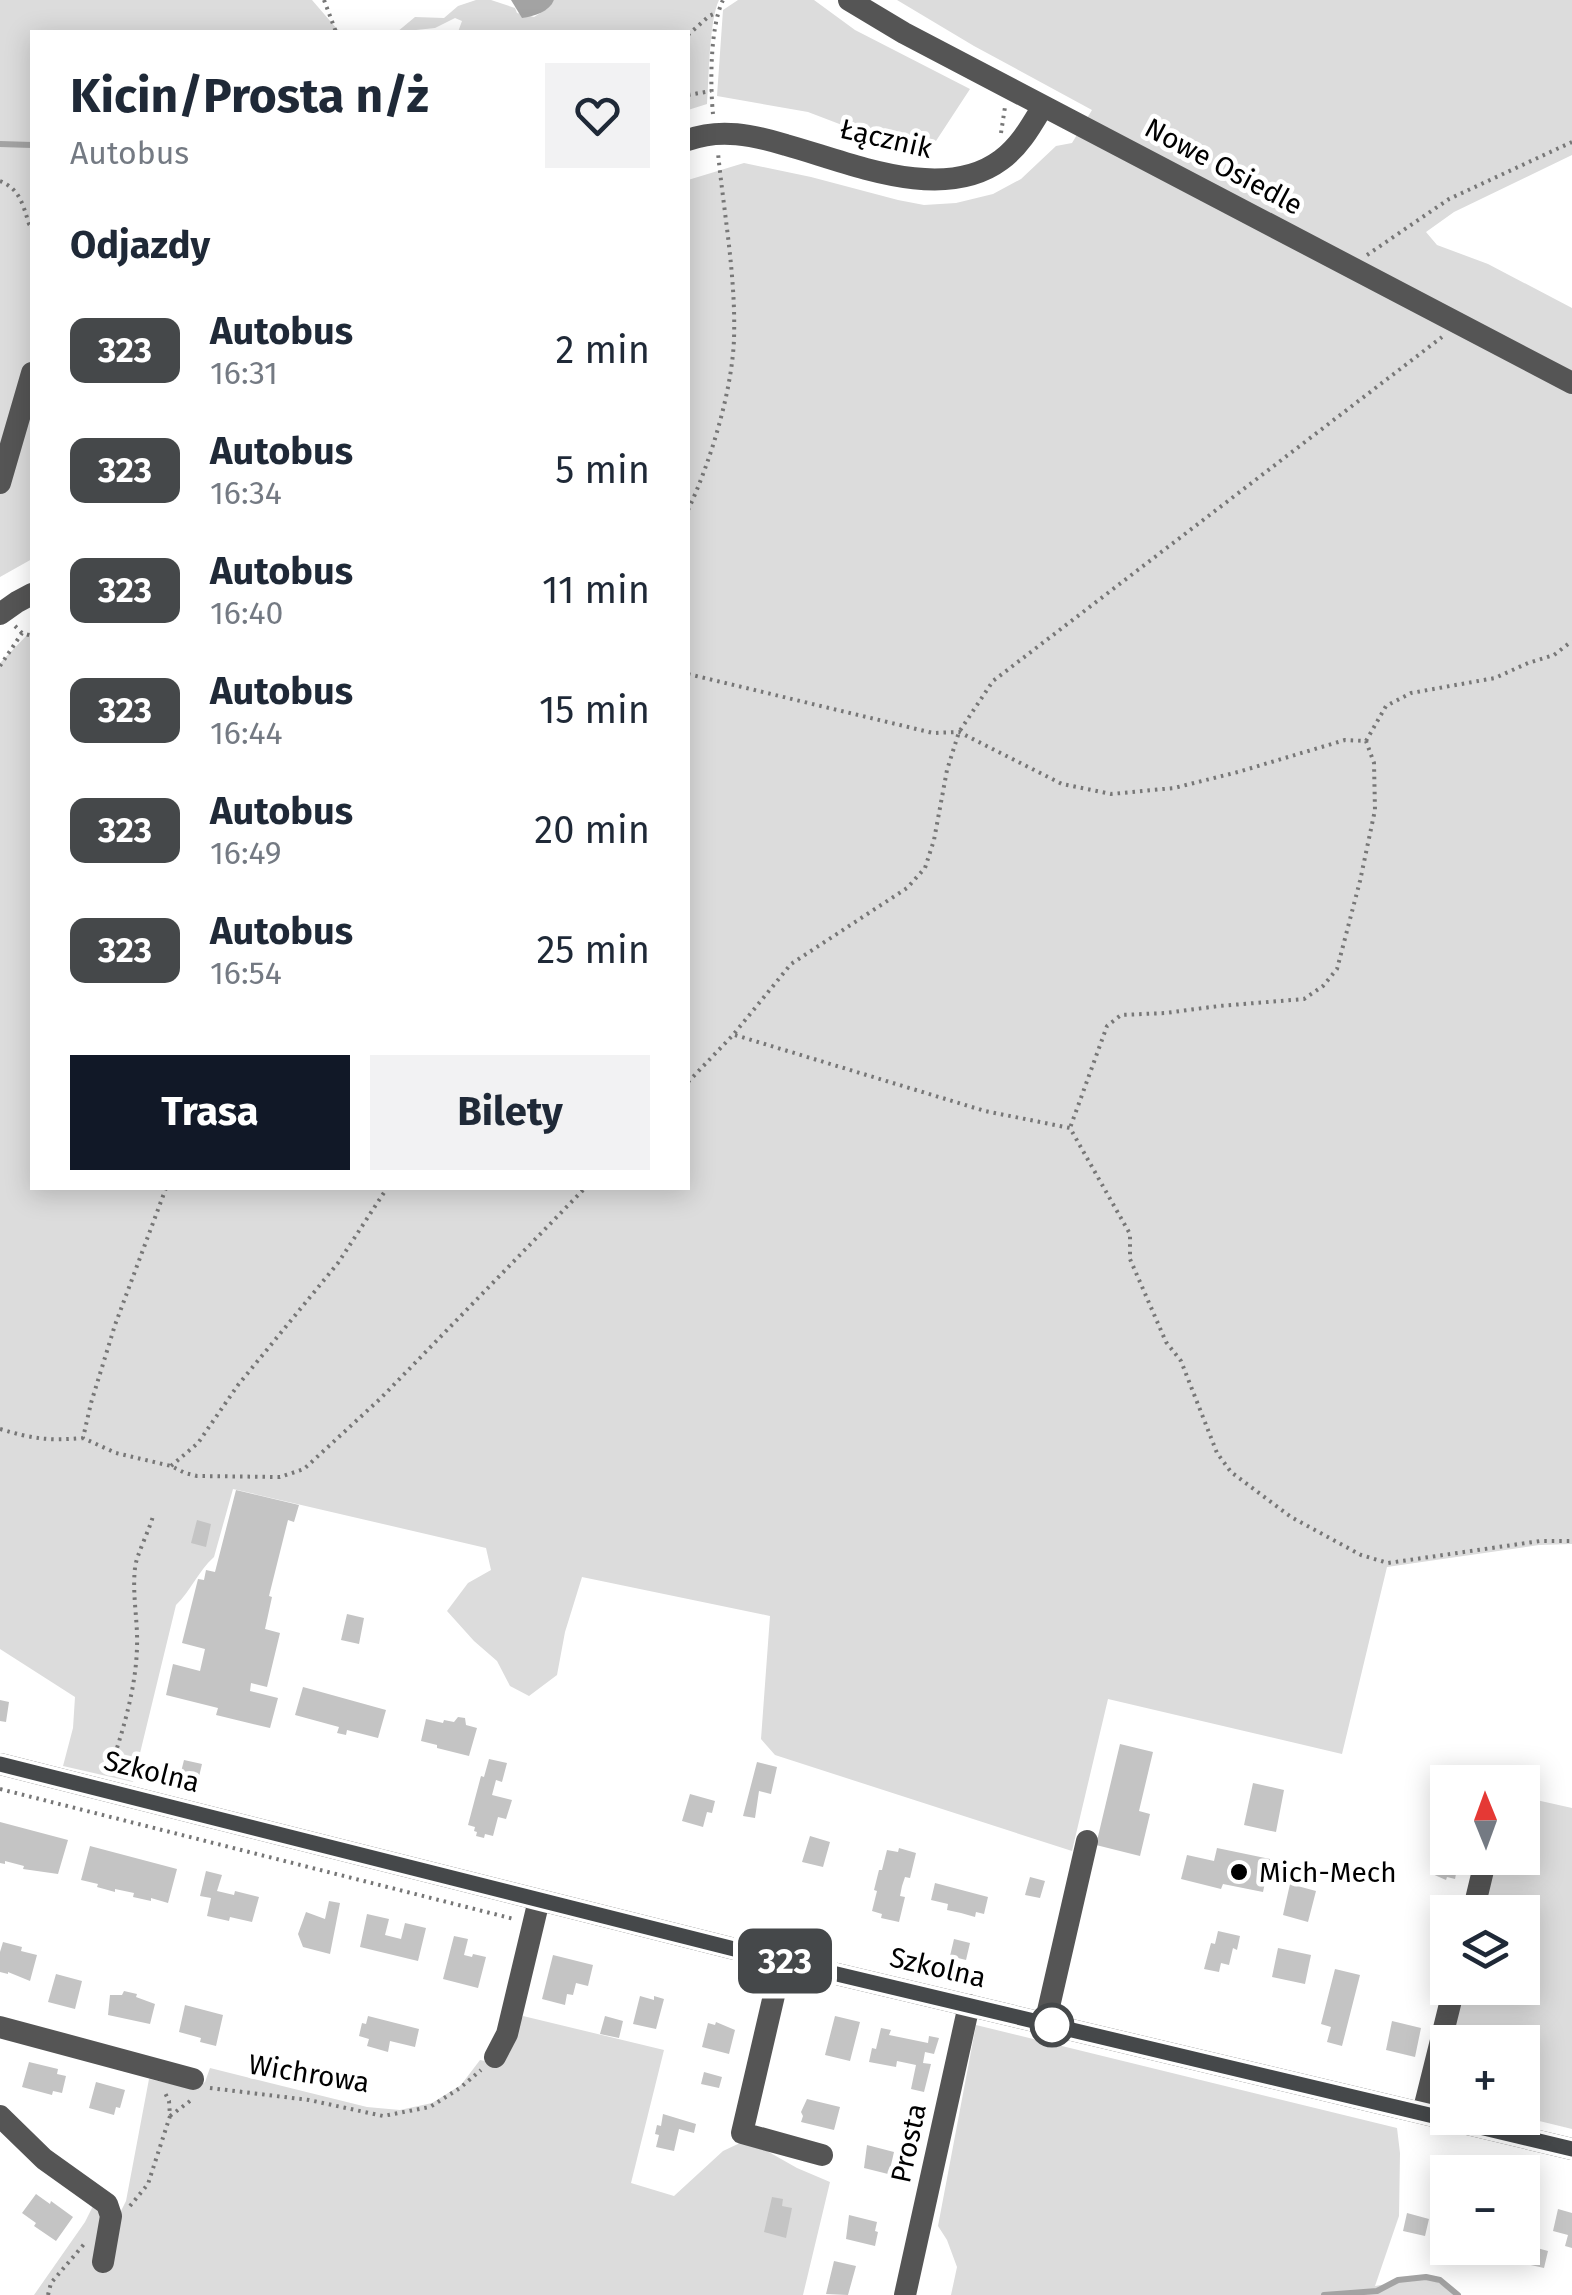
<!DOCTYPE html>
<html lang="pl">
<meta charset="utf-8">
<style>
:root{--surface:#fff;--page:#f2f2f3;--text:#1f2937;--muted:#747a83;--accent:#111827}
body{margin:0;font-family:"Fira Sans",sans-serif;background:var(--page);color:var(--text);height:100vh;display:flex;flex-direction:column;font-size:38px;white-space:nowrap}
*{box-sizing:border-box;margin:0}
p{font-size:32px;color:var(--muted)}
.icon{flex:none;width:55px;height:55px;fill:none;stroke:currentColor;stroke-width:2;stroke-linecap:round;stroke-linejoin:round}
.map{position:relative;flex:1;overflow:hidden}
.side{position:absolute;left:30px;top:30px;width:660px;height:1160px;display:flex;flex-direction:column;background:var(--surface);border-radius:0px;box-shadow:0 5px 25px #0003}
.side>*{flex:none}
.badge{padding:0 20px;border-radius:15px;font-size:35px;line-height:65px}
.needle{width:65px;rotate:359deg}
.tools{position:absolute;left:1430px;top:1765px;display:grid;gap:20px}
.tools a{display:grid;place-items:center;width:110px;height:110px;border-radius:0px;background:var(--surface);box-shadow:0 5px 25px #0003;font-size:50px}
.map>.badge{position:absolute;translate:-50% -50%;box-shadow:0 0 0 5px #fff}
h2{padding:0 40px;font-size:38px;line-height:90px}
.round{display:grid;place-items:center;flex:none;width:105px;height:105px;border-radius:0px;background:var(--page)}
.headline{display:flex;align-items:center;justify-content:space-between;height:170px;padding:0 40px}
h1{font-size:48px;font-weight:700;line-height:75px}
.primary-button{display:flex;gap:20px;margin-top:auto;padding:20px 40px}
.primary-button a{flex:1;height:115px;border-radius:0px;background:var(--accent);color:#fff;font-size:40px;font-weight:700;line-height:115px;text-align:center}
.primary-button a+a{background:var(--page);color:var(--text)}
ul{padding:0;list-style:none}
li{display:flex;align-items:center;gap:30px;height:120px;padding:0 40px}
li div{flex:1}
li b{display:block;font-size:38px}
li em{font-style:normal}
li .badge{min-width:110px;font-weight:700;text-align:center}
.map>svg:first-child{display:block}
</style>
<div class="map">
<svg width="1572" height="2295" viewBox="0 0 1572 2295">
<rect width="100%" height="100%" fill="#fff"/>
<path fill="#dcdcdc" d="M0,0H312L337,29L343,32H32V559L0,577Z
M476,0H491L515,8L517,13L534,17L547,9L554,0H719C709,21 709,79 707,104L688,110V32H458L462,21L455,18L435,28L397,32L415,17L444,18L458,6Z
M738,0H814L855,30L970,89L934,144L897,146L808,112L717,96L723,10Z
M897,0H1572V155L1454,212L1426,232L1437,245L1488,264L1572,308V1544L1539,1545L1387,1567L1342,1754L1108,1699L1072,1851L775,1755L761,1739L770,1616L582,1577L565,1632L557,1675L529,1696L510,1686L497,1661L474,1641L447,1611L468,1583L491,1570L486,1548L233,1489L214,1557C198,1571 191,1591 176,1605L133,1782L63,1766L73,1728L75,1697L0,1649V663L32,630V1188H688V180L744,163L811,177L898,200L924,205L956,203L993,194L1021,179L1056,146L1072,143L1092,110L974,46Z
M1523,1797L1572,1808V2129L1523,2117L1522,2042H1448L1447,2099L1438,2097L1455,1988H1522V1912H1474L1487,1858H1522Z
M523,2016L664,2050L631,2183L674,2196L723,2151L740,2143L767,2151L797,2168L830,2182L803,2295H34L85,2222L94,2204L117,2219L126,2201L149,2079L194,2089L205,2082L210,2068L367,2107L400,2110L432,2103L461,2085L480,2060L498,2064Z
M976,2025L1397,2128L1400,2153L1399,2216L1375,2286L1431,2277L1455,2295H951L957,2267L947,2240L938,2226Z"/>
<path fill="#a3a3a3" d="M511,0H554C549,12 535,16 522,18Z"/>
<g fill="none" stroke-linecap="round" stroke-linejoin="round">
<path stroke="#a3a3a3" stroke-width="6" d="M0,144L32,145
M1324,2295L1377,2291L1398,2280L1426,2277L1440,2280L1458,2295"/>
</g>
<path fill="#c4c4c4" d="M236,1490L299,1505L294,1522L288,1520L269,1596L272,1597L265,1629L280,1633L267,1687L251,1683L250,1691L278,1698L270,1728L216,1715L218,1708L166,1695L173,1664L200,1671L205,1649L182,1643L198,1579L204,1580L206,1570L215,1572Z
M197,1520L211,1524L206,1547L191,1543Z
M347,1614L364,1618L359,1644L341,1640Z
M303,1687L386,1710L378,1738L347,1730L346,1735L337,1733L339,1727L295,1715Z
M0,1700L9,1702L6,1722L0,1721Z
M458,1717L465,1718L466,1725L477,1728L469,1756L437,1748V1745L421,1741L426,1719L443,1723L444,1720L454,1722Z
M1120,1744L1153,1752L1139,1811L1150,1814L1140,1856L1096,1845Z
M489,1759L507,1763L502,1782L496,1780L492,1795L512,1800L506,1819L498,1817L493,1836L485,1834L484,1838L476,1836L477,1832L474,1831L475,1827L468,1825L481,1776L484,1777Z
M184,1760L202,1764L197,1785L179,1780Z
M757,1762L777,1767L771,1794L759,1791L755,1818L743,1816Z
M1253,1783L1284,1790L1276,1832L1244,1825Z
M690,1794L715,1801L712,1813L707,1812L703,1827L682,1821Z
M1446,1820L1448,1858H1457L1454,1868L1457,1869L1455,1879L1447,1877L1446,1880L1430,1873L1437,1843L1440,1844Z
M0,1822L68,1840L58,1874L23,1869L24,1866L5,1861V1864L0,1863Z
M810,1836L830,1842L823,1867L802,1862Z
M90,1846L177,1869L168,1903L151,1898V1901L133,1897L134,1893L115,1889V1892L97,1887L98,1884L81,1880Z
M899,1848L916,1853L910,1878L905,1877L902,1886L900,1896L905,1897L899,1922L881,1918L882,1914L872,1911L877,1891L874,1890L879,1870H882L887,1850L898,1852Z
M1217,1848L1270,1859L1263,1892L1223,1884L1221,1889L1181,1879L1187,1855L1214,1861Z
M206,1871L222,1875L217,1891L234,1895L235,1891L259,1897L252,1922L230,1917L229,1921L207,1916L211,1898L200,1896Z
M1030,1877L1045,1881L1040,1898L1025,1895Z
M935,1883L988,1897L984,1914L976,1912L975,1917L961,1913L947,1910L948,1904L931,1900Z
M1290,1884L1316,1891L1308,1922L1283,1915Z
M329,1901L340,1903L330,1954L303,1947L298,1934L306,1912L325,1919Z
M367,1914L389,1919L385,1935L401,1939L405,1923L426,1928L418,1961L360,1947Z
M1218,1931L1240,1936L1237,1950L1233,1948L1229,1965L1221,1963L1219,1972L1204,1969L1211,1943L1215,1944Z
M454,1936L468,1939L464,1955L472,1957L473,1954L486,1957L478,1988L443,1979Z
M954,1939L970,1943L966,1960L950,1956Z
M3,1942L22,1947L21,1951L37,1955L30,1981L8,1972V1974L0,1972V1952Z
M1278,1948L1311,1955L1305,1984L1272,1977Z
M553,1955L593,1965L588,1986L576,1983L573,1995L567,1994L565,2005L542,1999Z
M1335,1969L1360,1975L1342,2046L1327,2042L1331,2027L1321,2024Z
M56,1974L82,1981L75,2009L48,2002Z
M124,1991L137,1994L136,1997L155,2004L150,2024L108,2015L110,1995H122Z
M640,1996L654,2000V1996L664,1999L656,2029L633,2024Z
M185,2005L223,2015L216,2046L200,2042L201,2038L179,2032Z
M368,2016L419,2029L415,2047L390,2041L388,2052L367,2046L369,2039L359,2036L362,2023L366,2024Z
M605,2016L623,2021L619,2038L600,2034Z
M835,2016L860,2022L850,2061L825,2055Z
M1392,2021L1421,2028L1415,2057L1386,2050Z
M716,2022L735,2030L729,2054L702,2047L708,2023L715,2025Z
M881,2028L891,2030L889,2035L928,2043L929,2036L939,2038L934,2054L925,2052L923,2063L931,2064L924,2092L911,2089L916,2065L897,2061L896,2067L869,2062L872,2048L876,2049Z
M29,2062L58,2069L57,2074L66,2076L62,2093L53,2091L52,2095L22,2087Z
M704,2072L722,2077L719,2088L701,2084Z
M96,2082L125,2090L120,2108L116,2107L114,2115L89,2108Z
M807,2099L840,2107L834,2130L801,2122L803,2116L801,2112Z
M663,2114L696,2124L694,2133L679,2129L674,2151L656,2147L659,2135L655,2134L657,2125L661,2126Z
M867,2145L894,2152L891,2165H895L892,2175L864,2168Z
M36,2194L50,2204L51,2201L73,2217L56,2241L34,2226L36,2223L22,2213Z
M1522,2196L1537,2199L1529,2232L1522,2231Z
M772,2197L783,2199L782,2206L792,2208L786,2238L764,2232Z
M1558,2209L1572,2213V2248L1565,2246L1568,2235L1553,2231Z
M1407,2213L1429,2219L1425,2236L1403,2231Z
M849,2215L877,2222L875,2231L878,2232L875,2246L846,2239Z
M1526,2245L1548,2251L1544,2268L1522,2263Z
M834,2261L856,2266L848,2295L826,2294Z"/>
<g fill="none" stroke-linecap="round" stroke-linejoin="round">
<path stroke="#777" stroke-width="4" stroke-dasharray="2.5 5" stroke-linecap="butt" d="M324,0L336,32
M688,35L709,16L716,13
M688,95L711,91
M713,114C710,84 710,27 723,0
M1001,133L1005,107
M0,181C20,189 23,205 29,224L32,227
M1367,255L1449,199L1572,142
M688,510C710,463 732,392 734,339C736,277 724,214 718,153
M15,626L22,633L32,636
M0,666L22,633
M688,674L933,733L959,732L1062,784L1111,794L1174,788L1238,772L1345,740L1366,741L1374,763L1375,810L1360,881L1337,969L1323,986L1304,999L1219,1006L1165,1013L1121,1015L1107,1026L1070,1128
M1366,741L1386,706L1411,693L1495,678L1528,663L1554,655L1572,641
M735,1035L985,1111L1070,1128L1130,1234V1259L1166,1342L1181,1361L1217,1453L1231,1472L1291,1517L1361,1555L1388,1563L1540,1541H1572
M688,1082L733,1035L791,964L907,888L925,868L934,840L947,770L959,732L993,681L1442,337
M166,1188L115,1325L91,1403L83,1438L116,1453L171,1466L185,1473L197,1476L280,1477L304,1469L381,1398L585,1188
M0,1429C33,1439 49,1441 83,1438
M171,1466L198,1443L238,1385L338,1263L387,1188
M110,1769C123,1731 136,1688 137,1647C138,1621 132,1594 135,1568C136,1556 149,1531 153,1516
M0,1789L514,1919
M210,2088L309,2100L383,2116L430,2107L460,2088L481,2070
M170,2116L190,2101
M130,2206L148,2184L170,2116L169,2101L164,2091
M48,2295L51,2283L85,2243"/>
<path stroke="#555" stroke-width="22" d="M849,0L904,33L1572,383
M688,140C720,128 753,135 786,145C848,162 942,204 1001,160C1020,146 1031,126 1043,106
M0,483L32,373
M0,614L17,602L32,594
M0,1764L782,1961L1572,2149
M1473,1912L1486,1858
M782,1961L742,2133L822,2155
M1045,2024L1087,1841
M0,2027L193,2079
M495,2057L507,2034L539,1900
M1423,2113L1454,1988
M0,2116L44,2159L107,2204L111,2216L103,2262
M905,2295L969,2005"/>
</g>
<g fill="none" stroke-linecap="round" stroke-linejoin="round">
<defs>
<path id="line" d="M0,1764L782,1961L1572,2149"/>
</defs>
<use href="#line" stroke="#fff" stroke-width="22"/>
<use href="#line" stroke="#45484a" stroke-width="15"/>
</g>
<circle fill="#000" stroke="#fff" stroke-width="4" cx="1239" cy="1872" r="10"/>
<circle fill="#fff" stroke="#45484a" stroke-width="5" cx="1052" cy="2025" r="20"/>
<g text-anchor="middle" stroke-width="9" stroke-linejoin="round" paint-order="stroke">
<g font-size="28" fill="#000" stroke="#fff">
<text transform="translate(886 138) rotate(13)" y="10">Łącznik</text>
<text transform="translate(1224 166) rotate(28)" y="10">Nowe Osiedle</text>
<text transform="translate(152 1771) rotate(14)" y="10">Szkolna</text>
<text transform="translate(938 1967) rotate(13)" y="10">Szkolna</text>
<text transform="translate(309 2073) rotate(9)" y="10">Wichrowa</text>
<text transform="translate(908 2143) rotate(-78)" y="10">Prosta</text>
</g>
<g font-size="28" fill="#000" stroke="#fff" text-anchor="start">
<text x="1259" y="1882">Mich-Mech</text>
</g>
</g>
</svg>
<div class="tools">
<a><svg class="needle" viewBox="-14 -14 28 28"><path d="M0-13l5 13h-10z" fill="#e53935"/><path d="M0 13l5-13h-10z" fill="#747a83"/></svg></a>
<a><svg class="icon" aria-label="layers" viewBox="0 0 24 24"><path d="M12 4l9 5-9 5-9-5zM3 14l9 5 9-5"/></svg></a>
<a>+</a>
<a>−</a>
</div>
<b class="badge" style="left:785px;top:1961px;background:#45484a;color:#fff">323</b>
<section class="side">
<div class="headline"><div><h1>Kicin/Prosta n/ż</h1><p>Autobus</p></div><a class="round"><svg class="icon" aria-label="heart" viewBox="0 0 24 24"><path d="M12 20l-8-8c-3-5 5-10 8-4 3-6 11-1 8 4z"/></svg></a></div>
<h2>Odjazdy</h2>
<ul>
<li><span class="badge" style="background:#45484a;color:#fff">323</span><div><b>Autobus</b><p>16:31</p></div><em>2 min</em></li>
<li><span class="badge" style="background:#45484a;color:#fff">323</span><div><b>Autobus</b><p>16:34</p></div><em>5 min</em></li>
<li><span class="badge" style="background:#45484a;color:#fff">323</span><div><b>Autobus</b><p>16:40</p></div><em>11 min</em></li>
<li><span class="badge" style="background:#45484a;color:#fff">323</span><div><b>Autobus</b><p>16:44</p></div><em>15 min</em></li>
<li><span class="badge" style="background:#45484a;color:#fff">323</span><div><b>Autobus</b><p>16:49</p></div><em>20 min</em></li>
<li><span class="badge" style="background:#45484a;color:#fff">323</span><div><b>Autobus</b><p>16:54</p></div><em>25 min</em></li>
</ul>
<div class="primary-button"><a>Trasa</a><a>Bilety</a></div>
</section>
</div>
